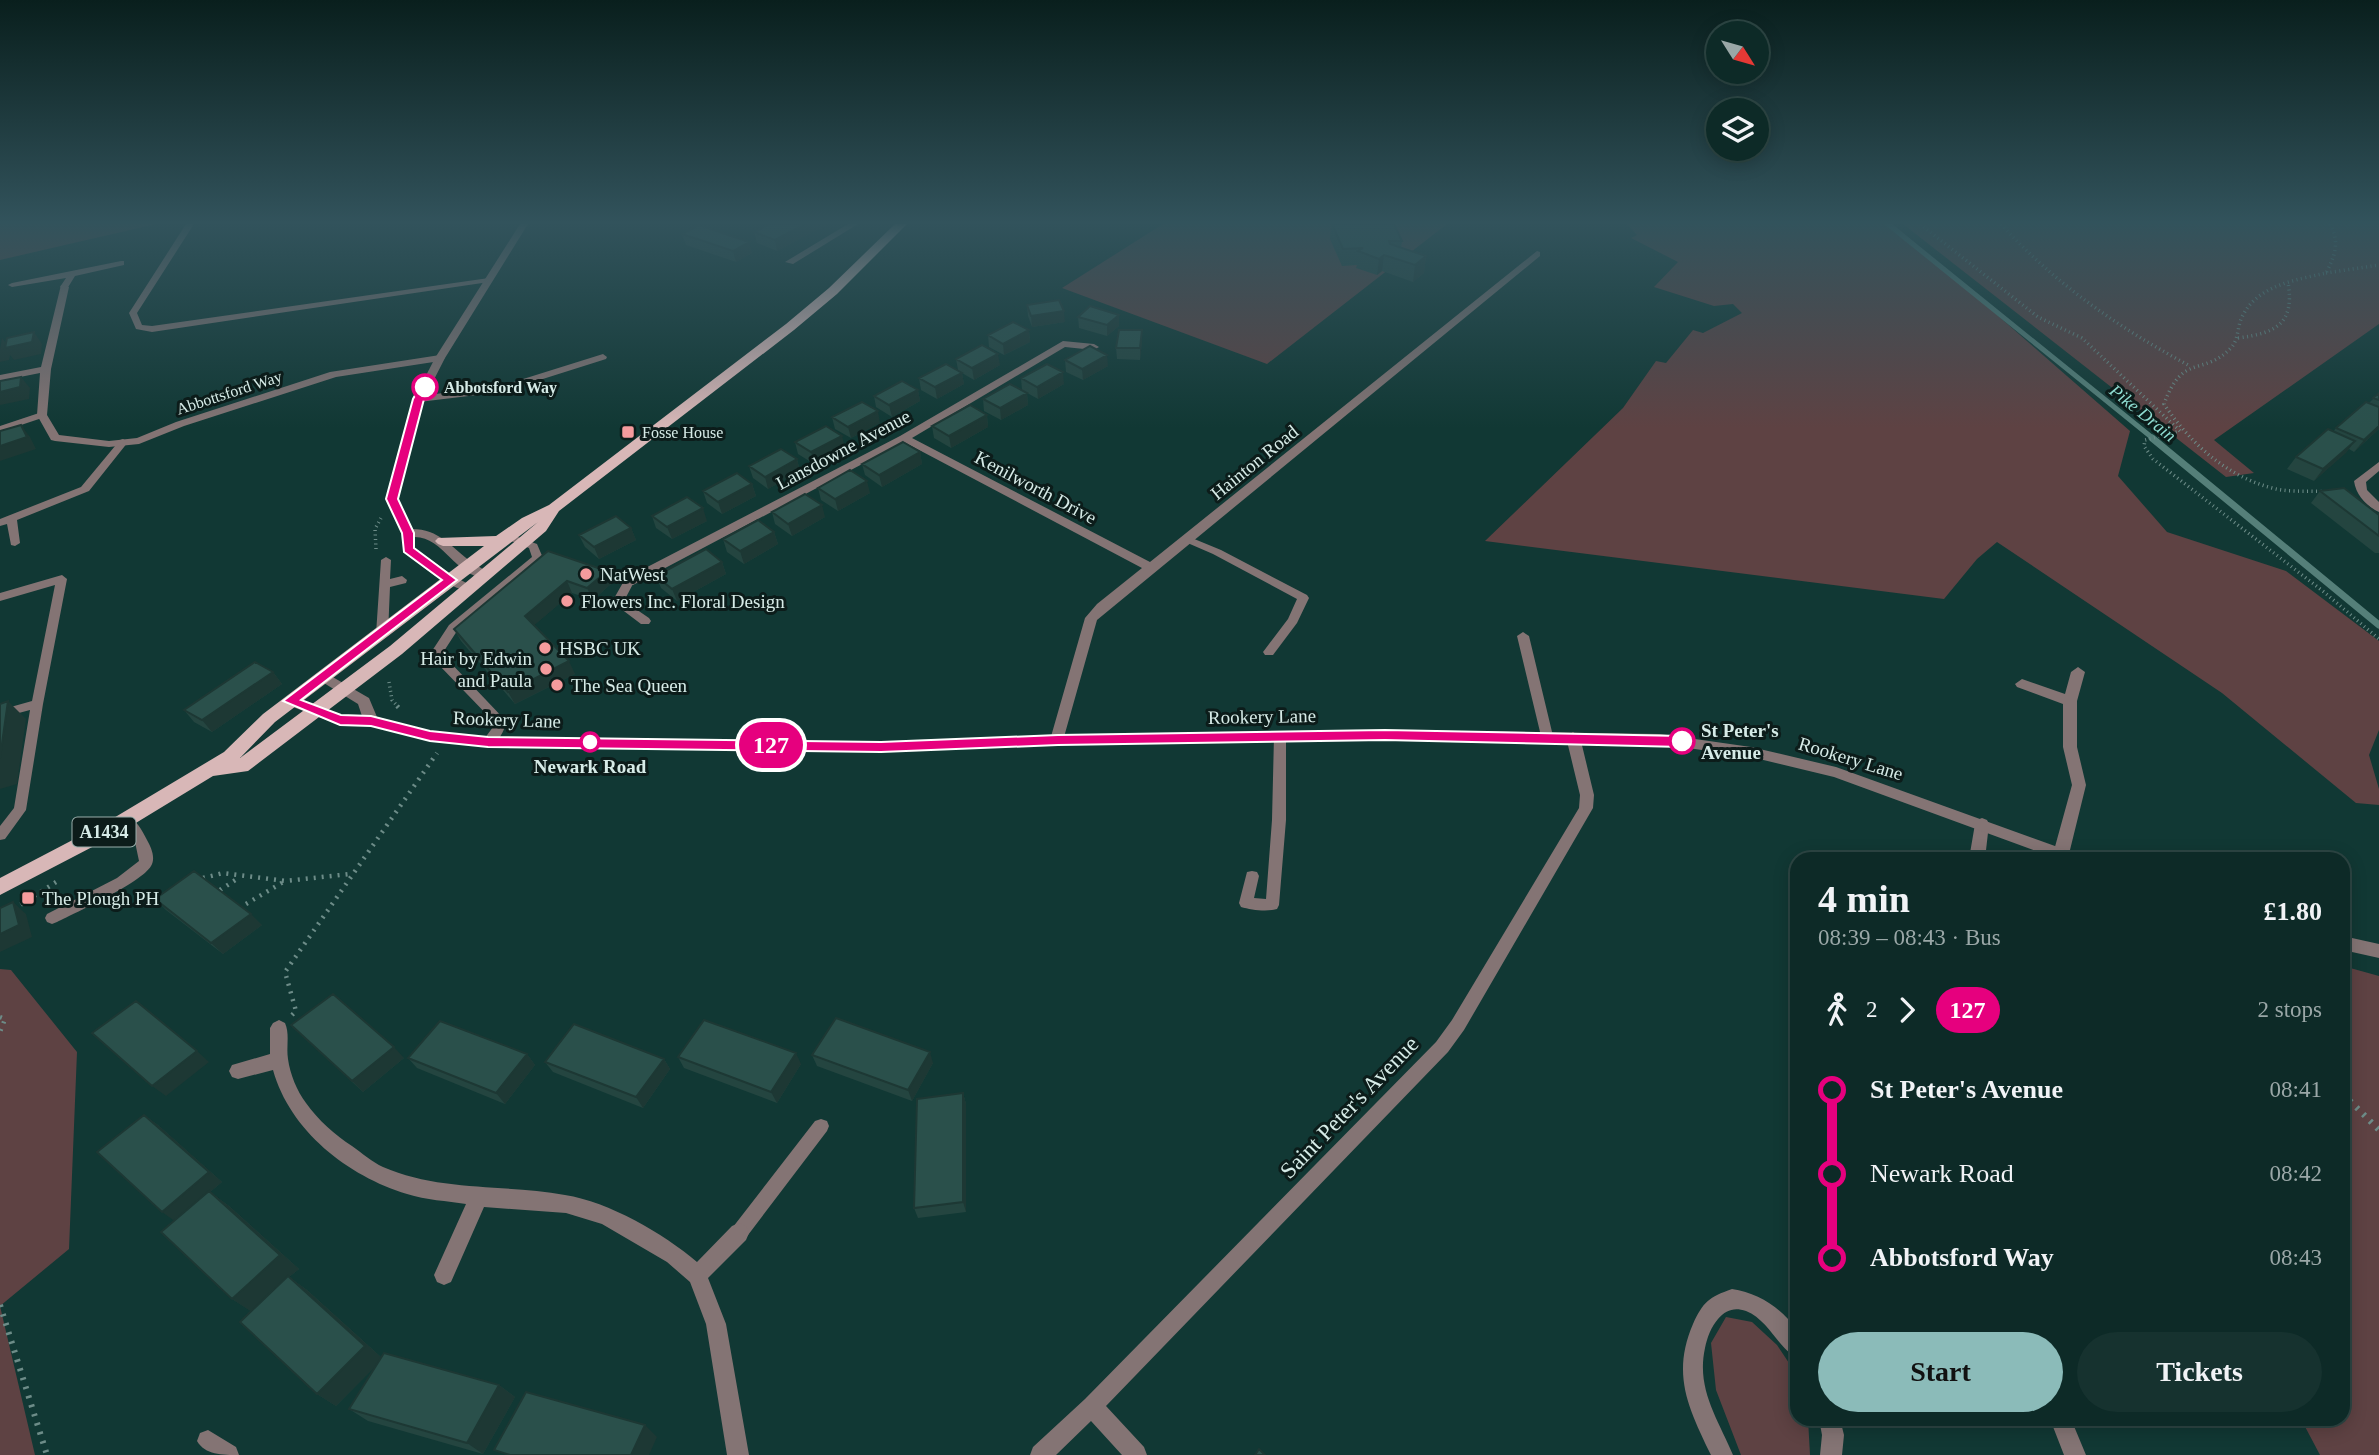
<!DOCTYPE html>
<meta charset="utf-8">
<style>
:root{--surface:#0d2a27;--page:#16322f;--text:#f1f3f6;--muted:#9aa7a7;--line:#2d4644;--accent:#8bbbb9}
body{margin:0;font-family:Georgia,serif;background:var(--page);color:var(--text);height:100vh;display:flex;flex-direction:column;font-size:26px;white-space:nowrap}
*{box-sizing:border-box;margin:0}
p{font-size:23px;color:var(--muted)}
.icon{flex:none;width:38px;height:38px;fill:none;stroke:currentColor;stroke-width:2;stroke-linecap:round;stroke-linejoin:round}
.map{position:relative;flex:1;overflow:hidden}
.sheet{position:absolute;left:1790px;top:852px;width:560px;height:574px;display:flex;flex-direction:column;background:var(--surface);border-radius:21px;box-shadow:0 4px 18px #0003,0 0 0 2px var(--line)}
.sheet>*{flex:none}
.badge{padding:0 14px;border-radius:23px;font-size:24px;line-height:46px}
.needle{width:46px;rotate:127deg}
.buttons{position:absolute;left:1706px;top:21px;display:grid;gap:14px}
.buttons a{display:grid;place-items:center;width:63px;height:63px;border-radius:50%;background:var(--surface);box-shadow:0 4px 18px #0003,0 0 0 2px var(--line);font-size:35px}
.map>.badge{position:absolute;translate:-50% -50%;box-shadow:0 0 0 4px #fff}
.legs{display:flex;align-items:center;gap:10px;height:77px;padding:0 28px;font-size:23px}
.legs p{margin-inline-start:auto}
.headline{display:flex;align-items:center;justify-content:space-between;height:119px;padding:0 28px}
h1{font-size:38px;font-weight:800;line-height:52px}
.cta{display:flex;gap:14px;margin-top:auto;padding:14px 28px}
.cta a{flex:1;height:80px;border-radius:42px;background:var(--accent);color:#111;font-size:28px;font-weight:800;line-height:80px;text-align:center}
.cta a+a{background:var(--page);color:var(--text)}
ul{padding:0 28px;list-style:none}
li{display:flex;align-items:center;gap:24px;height:84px;font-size:26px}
li i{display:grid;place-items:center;width:10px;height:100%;margin:0 9px;background:currentColor}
li i::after{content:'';width:18px;height:18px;margin:-9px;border:5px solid;border-radius:50%;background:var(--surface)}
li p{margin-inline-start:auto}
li:first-child i{background:linear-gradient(#0000 50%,currentColor 0)}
li:last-child i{background:linear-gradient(currentColor 50%,#0000 0)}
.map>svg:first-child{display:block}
</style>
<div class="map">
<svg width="2379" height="1455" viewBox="0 0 2379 1455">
<rect width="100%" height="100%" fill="#113834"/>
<path fill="#5e4243" d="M0,224H156L0,260Z
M1163,224H1447L1267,364L1062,288Z
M1627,224H1893L2130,431L2118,476L2167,532L2286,571L2379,641V730L2369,755L2379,789V805L2356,803L2222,693L1997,542L1977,559L1944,599L1485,541L1623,408L1656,361L1666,363L1693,330L1703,333L1742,313L1733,304L1714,306L1654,287L1678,262L1631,238L1637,235Z
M1903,224H2379V324L2214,440L2254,473L2226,477Z
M2343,966L2379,976V1455H2320L2301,1419H2343Z
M0,969L11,970L77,1052L69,1249L0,1306L35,1455H0Z
M1726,1317L1752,1322L1777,1345L1797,1375V1419H1808L1810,1455H1741L1716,1390L1711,1343Z"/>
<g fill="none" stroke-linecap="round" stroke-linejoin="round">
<path stroke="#557f79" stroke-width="5" d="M1888,224L2155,440"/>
<path stroke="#557f79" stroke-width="7" d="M2152,438L2379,625"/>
<path stroke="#6d8c88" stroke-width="3.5" stroke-dasharray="1 3.5" stroke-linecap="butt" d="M1920,224L2038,317L2082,338L2180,431L2145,440L2144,446L2153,459L2324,592L2379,639
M2001,224C2055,284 2119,328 2190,366
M2326,273L2379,265
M2238,338C2276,333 2295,324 2288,282
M2326,492C2308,490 2290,493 2272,488C2226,476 2190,443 2164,404C2183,352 2203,377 2231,348C2239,339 2237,327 2242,317C2257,285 2296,280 2326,273C2335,256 2340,242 2330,224
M376,549L375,529L381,518
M389,682L392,700L399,708"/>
<path stroke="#6d8c88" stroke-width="4.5" stroke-dasharray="2 6" stroke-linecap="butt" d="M397,706L402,711
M203,878L223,873L285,881L350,874
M220,890L240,877
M246,904L285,881
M14,909L56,882
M292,1015L296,1011L285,972L437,753
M0,1017L5,1019L0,1032"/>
<path stroke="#6d8c88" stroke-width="6" stroke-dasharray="2.5 7" stroke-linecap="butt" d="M2343,1094L2379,1130
M0,1305L47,1455"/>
<path fill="#847474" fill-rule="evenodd" d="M186,224H194L137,313L142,325L152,326L489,278L493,280L489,282L152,332L136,329L129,313Z
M121,261H124V265L75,276L67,289L64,290L60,287L66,278L12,287L8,285L12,283Z
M603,354L607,357L606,359L502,392L419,402L414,399L419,396L501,386Z
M42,412L45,413V417L0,432V426Z
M123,439L128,442L89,491L17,520L20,543L15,546L11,545L7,524L0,526V519L81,487L120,440Z
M515,536L537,544L543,558L457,631L444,651L447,659L506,721C505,731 498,743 488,747L482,742L493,727L494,722L438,664L432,651L449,625L532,557L529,548L511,541L510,539L511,537Z
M1187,536L1221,550L1307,595L1309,598L1297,623L1273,655H1265L1263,652L1288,619L1297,599L1213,554L1183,541L1182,539L1183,537Z
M386,557L391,560L390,579L402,576L407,580L406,583L390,587L388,634L382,638L376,634L381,560Z
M62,575L67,579L43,704L26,810L5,839L0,840V826L14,808L30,710L0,718V710L32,701L55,585L0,601V593Z
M629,578L634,582L624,601L649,618L651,621L649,624H641L612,602L625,579Z
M1523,632L1529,636L1553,736L1547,741L1541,736L1517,636Z
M1280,731L1286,736V820L1279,905L1277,909C1267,912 1251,910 1241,907L1239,903L1247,872L1252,871L1257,872L1259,876L1254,898L1266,899L1272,820L1274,736Z
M126,815C136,819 142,830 147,840C151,847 156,858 151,866C141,883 77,912 57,922L52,924L47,922L45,918L47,914L117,878L139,861L135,842L119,820L121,816Z
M821,1119L827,1121L829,1126L827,1131L745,1239L739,1241L733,1239L731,1233L733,1227L815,1121Z"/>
<path fill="#847474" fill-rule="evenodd" d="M848,224H858L793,264L785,262Z
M1537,251L1540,252V256L1097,620L1062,744L1057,745L1050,740L1085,618L1097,604L1142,568L904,442L633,585H625L601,573L607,569L628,577L900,436L1063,341L1094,344L1099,347L1094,350L1065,347L912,438L1150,562Z
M61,285L69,287L51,369L47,415L59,435L109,441L137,438L176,422L330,372L440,355L445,358L440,361L336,377L184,426L139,444L109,447L55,441L51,440L37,415L40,373L0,381V375L41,367Z
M2379,462V471L2366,482L2367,490L2379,502V512C2366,506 2356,495 2354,481Z
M2078,667L2085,672L2077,701V747L2086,785L2069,854L2066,858L2058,859L2053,854L2072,785L2063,747V704L2017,687L2015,684L2022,679L2065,694L2071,672Z
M1573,732L1580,737L1594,795L1593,808L1464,1030L1448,1052L1106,1406L1144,1447L1147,1455H1122L1091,1421L1056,1455H1030L1033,1447L1085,1399L1436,1042L1452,1020L1579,808L1580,795L1566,737Z
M1982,818L1987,820L1989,824L1985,859H1969L1975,824L1977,820Z
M279,1020L285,1023C290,1034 286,1047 288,1059C290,1074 297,1091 306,1103C318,1120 335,1135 352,1146C362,1153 372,1162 383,1167C440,1192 505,1184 565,1195C609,1202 663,1233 697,1262L732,1226L739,1223L746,1226L749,1233L746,1240L708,1278L726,1324L749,1455H727L706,1324L690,1282L667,1262L602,1224L566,1213L484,1207L451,1282L444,1285L437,1282L434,1275L466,1204C447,1201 426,1200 407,1194C348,1176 290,1131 273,1070L238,1079L232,1077L229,1071L232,1065L270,1054V1028L273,1023Z
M1732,1289C1759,1293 1781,1308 1797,1330V1357C1779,1350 1769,1320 1746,1311C1734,1307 1726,1310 1718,1319C1711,1327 1707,1338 1705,1348C1696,1389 1718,1419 1733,1455H1711C1689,1409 1671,1375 1693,1324C1703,1302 1709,1297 1732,1289Z
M1819,1419H1840L1844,1435L1842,1455H1820L1822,1435Z
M2050,1419H2071L2086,1455H2064Z
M208,1430L236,1447L239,1455C222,1455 205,1455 197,1441L200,1433Z"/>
<path fill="#847474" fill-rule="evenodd" d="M520,224H528L445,358L424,399L398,499L412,529C439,529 451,547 470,561C477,566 484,569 489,574L487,577C458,581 444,536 414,537V548L455,577L474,587L472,590C452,593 420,564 404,552L402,533L386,499L414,399L435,358Z
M324,672L369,698L377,717L430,731L488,737L881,742L1057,735L1385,730L1660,734L1751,747L1836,767L2080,855L2083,859H2058L1834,777L1751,757L1660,744L1385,740L1057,745L881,752L488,747L430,741L371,726L340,725L285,704L283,701L290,696L341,715L362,716L358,704L319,680L317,677Z
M2343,936L2379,944V958L2343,950Z"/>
<path fill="#d8b7b7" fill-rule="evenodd" d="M895,224H907L837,294L794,330L559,511L546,531L402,654L248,771L213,776L121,832L0,895V878L107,822L224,752L263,714L484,546H443L438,544L435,541L438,538L496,536L522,518L549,505L786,324L829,288ZM538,522L390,646L240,758L275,722Z"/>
</g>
<path fill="#244540" d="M770,224H828L777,251L757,243L754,232Z
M1331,224L1402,241L1401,248L1426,256L1424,273L1413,282L1382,271L1377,275L1356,268L1357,265L1342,266L1330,239Z
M682,234L752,253L736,262L686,245Z
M1027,305L1065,322L1032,327L1028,316Z
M1078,317L1119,326L1107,336L1079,328Z
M1029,330L1030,342L1004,355L989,347L988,335Z
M1142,341L1140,360L1117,359L1116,348Z
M956,359L1000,365L974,380L962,373L964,384L937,399L921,390L919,378L958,370Z
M1065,360L1108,366L1083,380L1066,372Z
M1021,378L1064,384L1038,399L1022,390Z
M918,390L920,401L892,417L876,407L874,396Z
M1027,393L1028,405L1001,420L984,411L983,399Z
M2379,393V429L2354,452L2349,449L2314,481L2287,469L2296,457L2333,432L2336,428L2369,403Z
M987,415L988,427L951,448L934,438L932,426Z
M832,417L880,423L851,438L835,429Z
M795,442L845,448L814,464L798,454Z
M920,452L922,464L882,487L865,475L862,464Z
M797,459L800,471L768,489L753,478L749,466Z
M752,484L756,496L722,514L707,503L703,491Z
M818,488L870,493L838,511L821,500Z
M2320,491L2379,515V553H2375L2311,503Z
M772,512L825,517L792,536L775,524Z
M652,516L707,521L672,539L656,528Z
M631,528L636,540L599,559L585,547L579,535Z
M774,532L778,544L744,564L727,552L723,539Z
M548,551L607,571L612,583L593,600L572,593L534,625L575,674L515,704L461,641L454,629Z
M722,562L726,574L677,601L661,588L656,576Z
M273,672L282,684L212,732L194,722L184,710Z
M155,899L262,925L223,954L166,910Z
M291,1025L404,1058L363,1092Z
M527,1054L535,1065L505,1104L417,1068L408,1058Z
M812,1055L933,1063L912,1101L817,1066Z
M678,1057L801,1064L777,1103L684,1068Z
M664,1059L670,1069L643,1108L553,1072L545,1062Z
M963,1093L966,1104V1212L918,1218L914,1208Z
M144,1115L158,1125L222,1182L210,1192L229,1206L299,1269L289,1277L307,1290L382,1358L499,1385L515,1397L483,1454L368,1421L349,1409L378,1363L336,1406L317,1394L251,1311L232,1299L174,1221Z"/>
<path fill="#1d3834" d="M805,224H828L777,251L775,240Z
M749,242L752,253L736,262L733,251Z
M1384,255L1382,271L1377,275L1379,259Z
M1426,256L1424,273L1413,282L1415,265Z
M1064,311L1065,322L1032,327L1031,316Z
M1119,315V326L1107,336V325Z
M1029,330L1030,342L1004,355L1003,344Z
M1142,330V341L1140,360V348Z
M34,332L42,344L41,354L14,360L10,355L9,360L0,362V349L2,338L9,347Z
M998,354L1000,365L974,380L972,368Z
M1107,355L1108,366L1083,380L1082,369Z
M1063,372L1064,384L1038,399L1037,387Z
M962,373L964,384L937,399L935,387Z
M21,377L30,388L29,399L0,405V392Z
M918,390L920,401L892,417L889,405Z
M1027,393L1028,405L1001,420L1000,408Z
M878,411L880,423L851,438L848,427Z
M987,415L988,427L951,448L949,436Z
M21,425L30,437L36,449L0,461V446Z
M2379,426V429L2354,452L2364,440Z
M842,436L845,448L814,464L811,452Z
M2355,441L2346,453L2314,481L2323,469Z
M920,452L922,464L882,487L879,475Z
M797,459L800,471L768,489L765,477Z
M867,481L870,493L838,511L835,499Z
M752,484L756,496L722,514L718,502Z
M822,505L825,517L792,536L788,524Z
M703,508L707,521L672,539L667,527Z
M631,528L636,540L599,559L594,547Z
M774,532L778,544L744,564L740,551Z
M722,562L726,574L677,601L672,589Z
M607,571L612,583L593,600L587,588Z
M567,581L572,593L531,628L525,616Z
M569,661L575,674L515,704L508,692Z
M273,672L282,684L212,732L202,720Z
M8,701L26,719L17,784L0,789V758Z
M13,902L26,914L32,937L0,952V934Z
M251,914L262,925L223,954L211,943Z
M394,1047L404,1058L363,1092L352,1081Z
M197,1051L209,1062L166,1096L152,1086Z
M930,1052L933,1063L912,1101L908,1090Z
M796,1053L801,1064L777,1103L771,1092Z
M527,1054L535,1065L505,1104L496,1093Z
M664,1059L670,1069L643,1108L636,1097Z
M963,1093L966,1104V1212L963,1202Z
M144,1115L158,1125L222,1182L210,1192L229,1206L299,1269L289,1277L307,1290L383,1359L336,1406L317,1394L252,1312L232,1299L176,1222L162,1212Z
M499,1385L515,1397L483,1454L467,1443Z
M645,1425L657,1437L649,1455H631Z"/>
<path fill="#2a504b" stroke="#1d3834" stroke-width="2" d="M770,224H805L775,240L754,232Z
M1332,224H1394L1402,241H1389L1390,244L1426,256L1415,265L1384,255L1379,259L1358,251L1363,248L1343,249Z
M699,225L749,242L733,251L682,234Z
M1059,300L1064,311L1031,316L1027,305Z
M1090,306L1119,315L1107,325L1078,317Z
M1013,322L1029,330L1003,344L988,335Z
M1119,330H1142L1140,348H1116Z
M34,332L32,342L5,348L7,338Z
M982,345L998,354L972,368L956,359Z
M1090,346L1107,355L1082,369L1065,360Z
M946,364L962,373L935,387L919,378Z
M1047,364L1063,372L1037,387L1021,378Z
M21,377L20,387L0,392V381Z
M902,381L918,390L889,405L874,396Z
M1010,384L1027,393L1000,408L983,399Z
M2379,393V400L2373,398Z
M862,402L878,411L848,427L832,417Z
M2366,402L2379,407V426L2364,440L2336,428Z
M970,405L987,415L949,436L932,426Z
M21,425L27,437L0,446V431Z
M826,426L842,436L811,452L795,442Z
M2328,429L2355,441L2323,469L2296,457Z
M903,442L920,452L879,475L862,464Z
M781,449L797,459L765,477L749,466Z
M850,470L867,481L835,499L818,488Z
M737,473L752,484L718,502L703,491Z
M2344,488L2379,515V536L2320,491Z
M805,494L822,505L788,524L772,512Z
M687,497L703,508L667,527L652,516Z
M616,516L631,528L594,547L579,535Z
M758,520L774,532L740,551L723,539Z
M706,549L722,562L672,589L656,576Z
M548,551L607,571L587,588L567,581L525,616L569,661L508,692L454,629Z
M255,662L273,672L202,720L184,710Z
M8,701L0,758V704Z
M194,871L251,914L211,943L155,899Z
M13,902L19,925L0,934V908Z
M333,994L394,1047L352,1081L291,1025Z
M136,1001L197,1051L152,1086L92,1033Z
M836,1018L930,1052L908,1090L812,1055Z
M704,1020L796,1053L771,1092L678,1057Z
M440,1021L527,1054L496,1093L408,1058Z
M574,1024L664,1059L636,1097L545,1062Z
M963,1093V1202L914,1208L917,1099Z
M144,1115L209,1172L162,1212L97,1152Z
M209,1191L280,1255L232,1299L161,1232Z
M288,1276L365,1346L317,1394L240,1322Z
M384,1353L499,1385L467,1443L349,1409Z
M526,1392L645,1425L631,1455H510L494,1450Z
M1259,1449L1265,1455H1255Z"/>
<linearGradient id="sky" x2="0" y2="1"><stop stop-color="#091f1d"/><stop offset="0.52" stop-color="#32535c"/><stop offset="1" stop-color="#32535c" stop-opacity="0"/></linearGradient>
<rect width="2379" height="428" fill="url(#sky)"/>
<path fill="#e6007e" stroke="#fff" stroke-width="2" d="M421,385L430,387L424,399L398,499L414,533V548L457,580L301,700L341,715L371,716L430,731L488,737L881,742L1058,735L1385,730L1682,736L1689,741L1682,747L1385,740L1058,745L881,752L488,747L430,741L371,726L340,725L283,701L442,580L404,552L402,533L386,499L413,399Z"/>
<g fill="#fff" stroke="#e6007e" stroke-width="3.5">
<circle cx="425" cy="387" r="12"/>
<circle cx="1682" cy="741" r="12"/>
<circle cx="590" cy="742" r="9"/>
</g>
<g fill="#f59b9d" stroke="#0c1c1a" stroke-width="2.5">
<rect x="621" y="425" width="14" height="14" rx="3.5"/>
<circle cx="586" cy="574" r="7"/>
<circle cx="567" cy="601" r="7"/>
<circle cx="545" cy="648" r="7"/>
<circle cx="546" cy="669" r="7"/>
<circle cx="557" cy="685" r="7"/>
<rect x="21" y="891" width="14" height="14" rx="3.5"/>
</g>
<g text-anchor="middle" stroke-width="6" stroke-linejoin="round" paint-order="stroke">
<g font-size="16" font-weight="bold" fill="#d6ebe7" stroke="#0c1c1a" text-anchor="start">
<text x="444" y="393">Abbotsford Way</text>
</g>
<g font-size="16" fill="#d6ebe7" stroke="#0c1c1a">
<text transform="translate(229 392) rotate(-18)" y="6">Abbottsford Way</text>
</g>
<g font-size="16" fill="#d6ebe7" stroke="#0c1c1a" text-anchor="start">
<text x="642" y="438">Fosse House</text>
</g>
<g font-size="18" font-style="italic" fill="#8edbd0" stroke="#0c1c1a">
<text transform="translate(2143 413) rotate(39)" y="6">Pike Drain</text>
</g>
<rect fill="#0c1c1a" stroke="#99adaa" stroke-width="2" x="72.5" y="817.5" width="63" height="29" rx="5"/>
<g font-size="18" font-weight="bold" fill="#d6ebe7">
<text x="104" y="838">A1434</text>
</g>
<g font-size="19" fill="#d6ebe7" stroke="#0c1c1a">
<text transform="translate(843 449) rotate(-28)" y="7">Lansdowne Avenue</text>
<text transform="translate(1254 462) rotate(-39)" y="7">Hainton Road</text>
<text transform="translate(1036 487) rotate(28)" y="7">Kenilworth Drive</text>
<text transform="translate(1262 716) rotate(-1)" y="7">Rookery Lane</text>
<text transform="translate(507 719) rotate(2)" y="7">Rookery Lane</text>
<text transform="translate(1851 758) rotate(17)" y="7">Rookery Lane</text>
</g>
<g font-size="19" fill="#d6ebe7" stroke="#0c1c1a" text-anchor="start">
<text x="600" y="581">NatWest</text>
<text x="581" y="608">Flowers Inc. Floral Design</text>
<text x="559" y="655">HSBC UK</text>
<text x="532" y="665" text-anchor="end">Hair by Edwin<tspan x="532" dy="22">and Paula</tspan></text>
<text x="571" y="692">The Sea Queen</text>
<text x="42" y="905">The Plough PH</text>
</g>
<g font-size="19" font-weight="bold" fill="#d6ebe7" stroke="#0c1c1a" text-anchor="start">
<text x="1701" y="737">St Peter's<tspan x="1701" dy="22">Avenue</tspan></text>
<text x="590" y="773" text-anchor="middle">Newark Road</text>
</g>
<g font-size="23" fill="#d6ebe7" stroke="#0c1c1a">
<text transform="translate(1349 1107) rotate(-46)" y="8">Saint Peter's Avenue</text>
</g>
</g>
</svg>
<div class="buttons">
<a><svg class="needle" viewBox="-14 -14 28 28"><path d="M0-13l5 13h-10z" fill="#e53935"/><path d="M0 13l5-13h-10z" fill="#9aa7a7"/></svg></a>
<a><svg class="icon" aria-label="layers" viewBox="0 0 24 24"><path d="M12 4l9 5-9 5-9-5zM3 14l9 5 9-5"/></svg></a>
</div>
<b class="badge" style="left:771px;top:745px;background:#e6007e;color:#fff">127</b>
<section class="sheet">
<div class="headline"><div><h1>4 min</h1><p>08:39 – 08:43 · Bus</p></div><b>£1.80</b></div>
<div class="legs"><svg class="icon" aria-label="walk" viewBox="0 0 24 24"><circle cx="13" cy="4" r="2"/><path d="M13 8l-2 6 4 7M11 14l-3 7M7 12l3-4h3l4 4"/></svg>2<svg class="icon" aria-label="forward" viewBox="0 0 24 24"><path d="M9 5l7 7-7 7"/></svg><b class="badge" style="background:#e6007e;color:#fff">127</b><p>2 stops</p></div>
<ul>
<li><i style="color:#e6007e"></i><b>St Peter's Avenue</b><p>08:41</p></li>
<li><i style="color:#e6007e"></i><span>Newark Road</span><p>08:42</p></li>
<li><i style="color:#e6007e"></i><b>Abbotsford Way</b><p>08:43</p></li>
</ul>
<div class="cta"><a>Start</a><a>Tickets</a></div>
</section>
</div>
